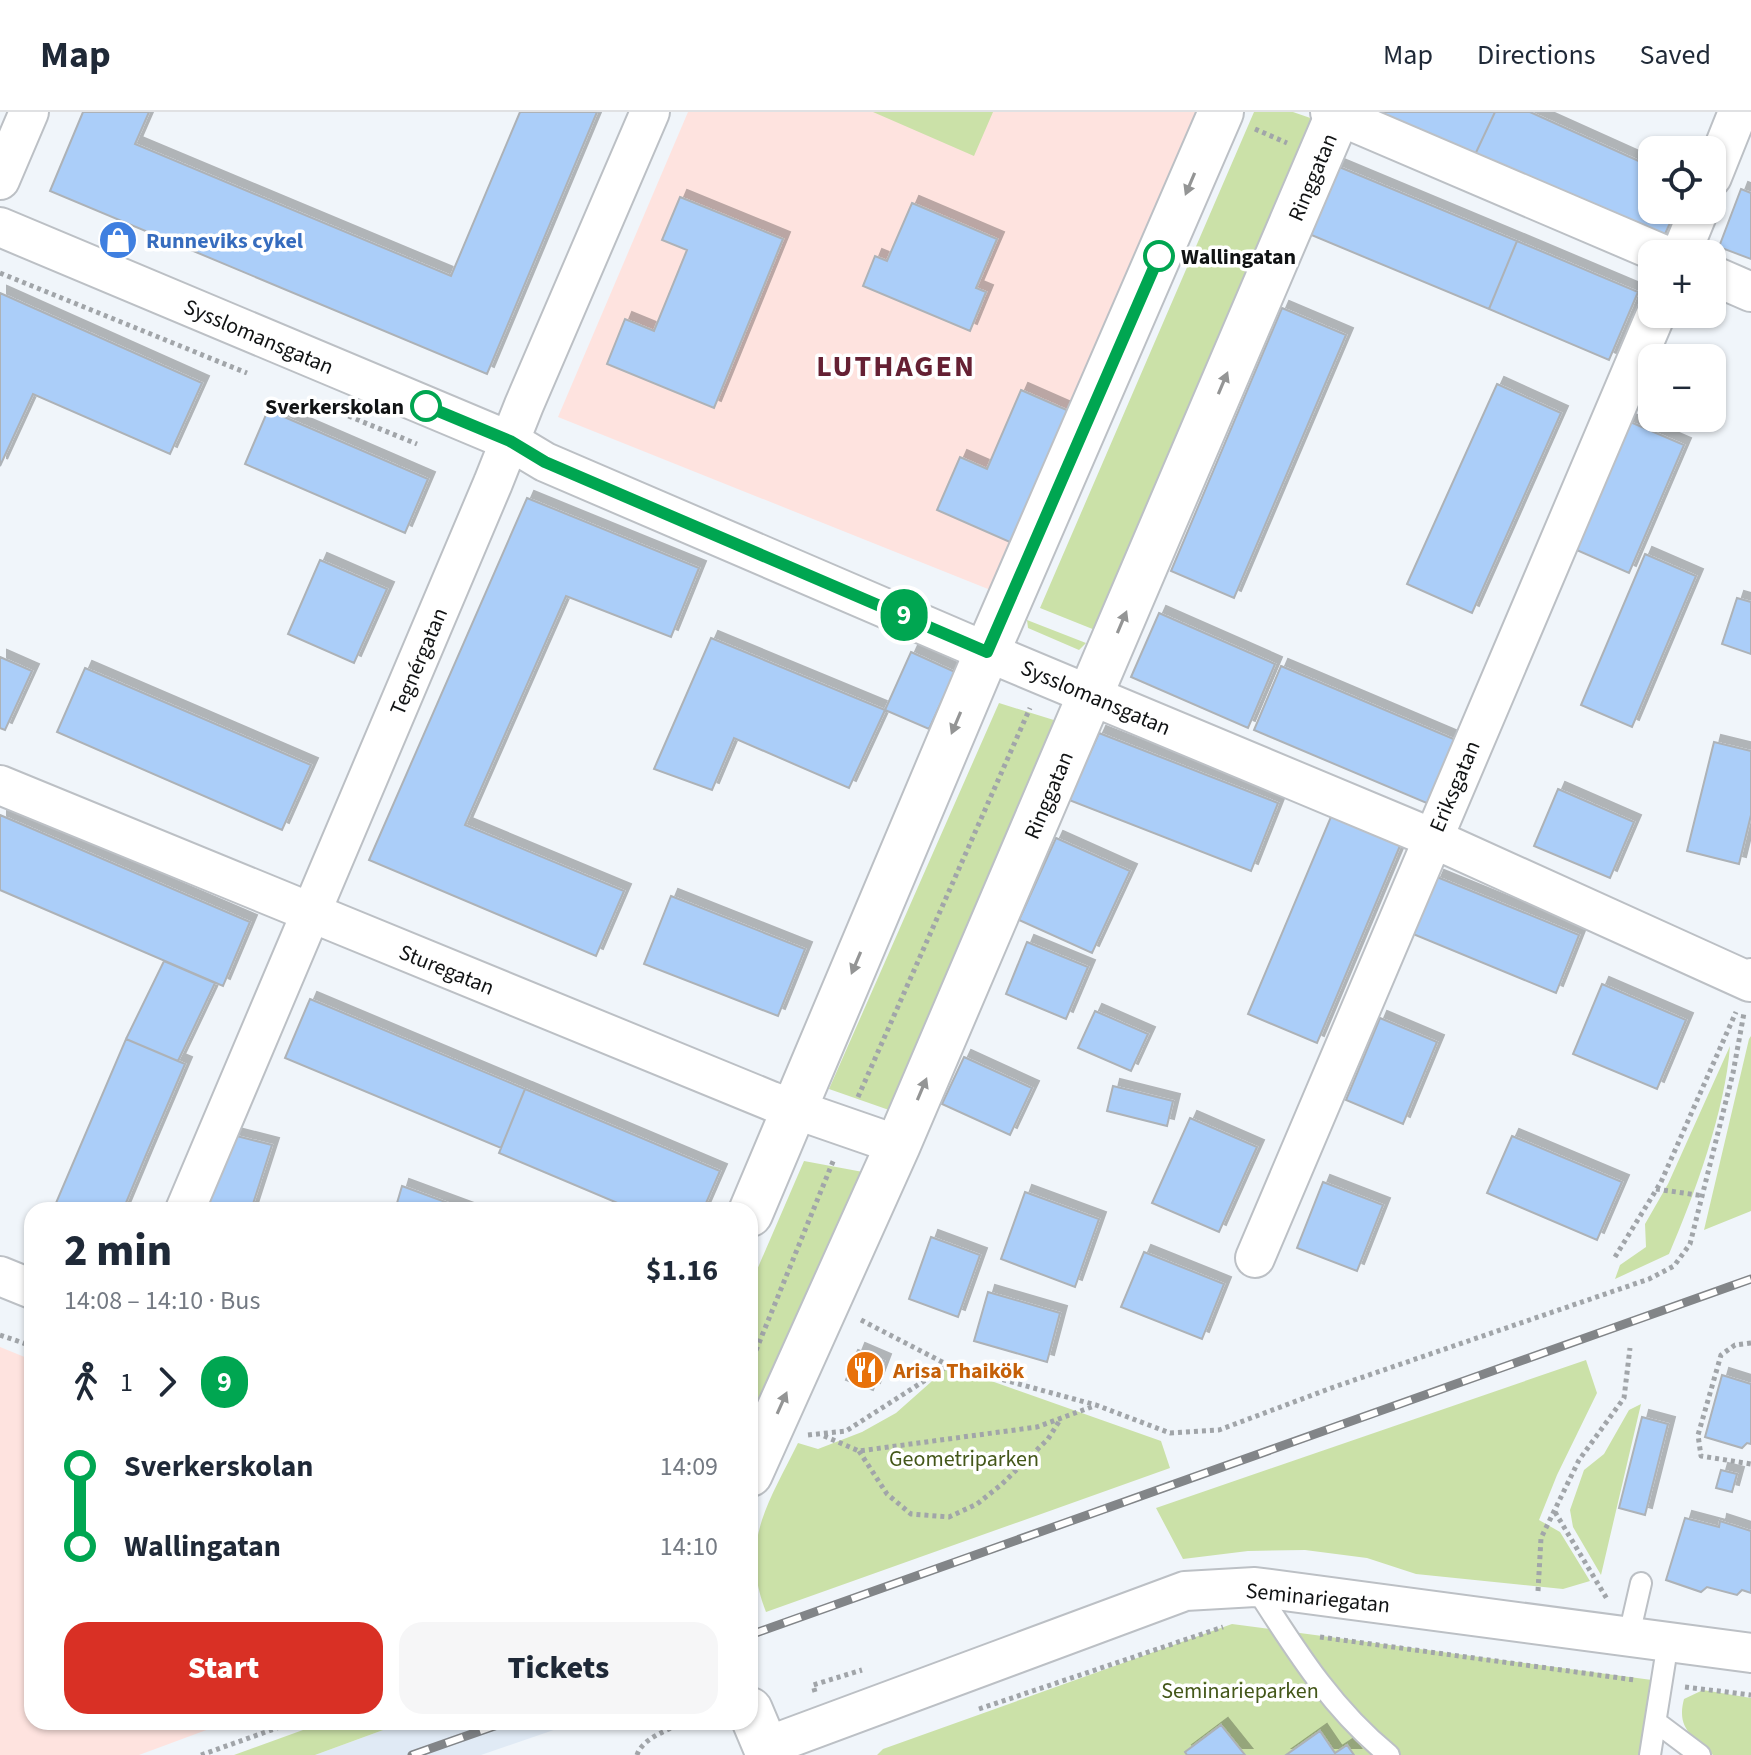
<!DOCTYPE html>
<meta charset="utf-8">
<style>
:root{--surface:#fff;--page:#f6f6f7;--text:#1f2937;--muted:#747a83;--line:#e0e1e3;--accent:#d93025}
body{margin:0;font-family:"Source Sans 3",sans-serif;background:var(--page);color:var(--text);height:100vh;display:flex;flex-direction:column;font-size:30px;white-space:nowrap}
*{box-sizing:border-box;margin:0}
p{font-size:26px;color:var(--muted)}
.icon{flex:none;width:44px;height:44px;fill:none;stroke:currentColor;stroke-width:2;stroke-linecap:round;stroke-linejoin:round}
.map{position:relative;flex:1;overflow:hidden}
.panel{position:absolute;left:24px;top:1090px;width:734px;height:528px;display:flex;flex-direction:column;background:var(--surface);border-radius:24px;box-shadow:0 2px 6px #0004}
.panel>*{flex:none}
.badge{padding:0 16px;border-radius:26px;font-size:28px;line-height:52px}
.fabs{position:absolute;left:1638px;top:24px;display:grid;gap:16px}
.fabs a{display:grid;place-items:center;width:88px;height:88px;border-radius:16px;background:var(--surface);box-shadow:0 2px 6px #0004;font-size:40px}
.map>.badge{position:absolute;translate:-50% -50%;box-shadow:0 0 0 4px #fff}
.legs{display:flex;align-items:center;gap:12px;height:88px;padding:0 40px;font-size:26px}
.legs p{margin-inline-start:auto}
.headline{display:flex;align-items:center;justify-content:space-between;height:136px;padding:0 40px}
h1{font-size:44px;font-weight:800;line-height:60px}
.primary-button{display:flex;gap:16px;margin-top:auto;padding:16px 40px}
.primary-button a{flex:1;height:92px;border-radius:24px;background:var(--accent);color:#fff;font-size:32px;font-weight:800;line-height:92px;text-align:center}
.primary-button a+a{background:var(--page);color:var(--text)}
ul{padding:0 40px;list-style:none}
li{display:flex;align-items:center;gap:28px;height:80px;font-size:30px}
li i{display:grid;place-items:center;width:12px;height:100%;margin:0 10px;background:currentColor}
li i::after{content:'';width:20px;height:20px;margin:-10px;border:6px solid;border-radius:50%;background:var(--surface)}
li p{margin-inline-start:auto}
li:first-child i{background:linear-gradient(#0000 50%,currentColor 0)}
li:last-child i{background:linear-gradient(currentColor 50%,#0000 0)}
header{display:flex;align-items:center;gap:48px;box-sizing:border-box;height:112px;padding:0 40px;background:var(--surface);border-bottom:2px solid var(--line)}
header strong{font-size:38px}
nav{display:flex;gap:44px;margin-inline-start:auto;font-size:28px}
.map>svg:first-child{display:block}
</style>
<header>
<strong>Map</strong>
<nav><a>Map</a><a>Directions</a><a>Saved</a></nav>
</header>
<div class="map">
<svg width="1751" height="1643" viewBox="0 0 1751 1643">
<defs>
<filter id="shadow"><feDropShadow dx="7" dy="-7" stdDeviation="0" flood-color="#0004"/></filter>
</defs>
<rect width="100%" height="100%" fill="#f0f5fa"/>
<path fill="#e0eaf5" d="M405,1610H577L481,1643H315Z"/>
<path fill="#fee3df" d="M688,0H1204L993,479L558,305Z
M0,1235L32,1248V1610H228L139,1643H0Z"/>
<path fill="#cbe1a8" d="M873,0H993L974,44Z
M1254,0H1293L1319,9L1095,518L1040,496Z
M1027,508L1086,531L1079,538L1028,516Z
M999,591L1057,609L889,998L829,977Z
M1751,924V1099L1704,1118L1749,927Z
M1730,934C1725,999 1695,1082 1669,1142L1615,1167L1620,1153L1646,1135L1645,1112L1668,1072Z
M804,1049L863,1060L765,1289L750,1284V1174Z
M1586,1248L1597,1281L1557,1363L1539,1408L1560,1420L1590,1469L1563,1477L1416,1462L1367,1446L1305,1438L1248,1439L1183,1447L1156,1396Z
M949,1254L1161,1329L1170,1356L766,1500C739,1431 768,1392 798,1331L818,1337L862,1320L896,1301Z
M1641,1292L1601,1463L1573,1415L1570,1398L1584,1358L1604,1342L1629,1298Z
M1232,1512L1652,1568L1639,1643H877L883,1637Z
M1703,1578L1751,1586V1643H1713C1693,1624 1676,1617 1684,1587Z
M325,1610H405L315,1643H234Z"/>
<path fill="#abcef9" stroke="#adb2b7" stroke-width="2" filter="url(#shadow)" d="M83,0H149L135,32L451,164L520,0H597L487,262L50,79Z
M1367,0H1495L1472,49Z
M1495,0H1530L1652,55V98H1676L1659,135L1472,49Z
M1337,54L1517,129L1489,197L1309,122Z
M1741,77L1751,81V147L1719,135Z
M680,85L783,127L714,296L607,252L625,207L654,219L687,138L662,128Z
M912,91L997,127L976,176L986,180L970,219L863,174L875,144L887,149Z
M1517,129L1638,180L1609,248L1489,197Z
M0,181L202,271L170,342L33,282L0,354Z
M1282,196L1346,223L1234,486L1171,459Z
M1497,272L1561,301L1472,501L1407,472Z
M1021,278L1069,299L1012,431L937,398L960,345L987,357Z
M268,298L428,367L405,421L245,352Z
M1628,309L1684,333L1629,461L1572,436Z
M527,386L699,456L671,525L566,484L465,713L624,779L596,844L369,748Z
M1645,442L1696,464L1632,615L1581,593Z
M320,448L387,477L354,551L288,522Z
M1737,486L1751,490V542L1722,532Z
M1159,501L1275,552L1248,616L1131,565Z
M711,526L885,598L849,676L734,626L712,678L654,657Z
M911,540L955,560L929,617L885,598Z
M0,545L32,559L5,618L0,616Z
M1281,554L1456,628L1429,692L1254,618Z
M85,556L311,653L282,718L57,620Z
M1099,621L1278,691L1251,759L1069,688Z
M1714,630L1751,639V703L1739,752L1687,739Z
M1558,677L1634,710L1610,766L1534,734Z
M1333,700L1402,729L1317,931L1248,902Z
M0,703L250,810L223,874L0,778Z
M1056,726L1130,759L1092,841L1019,808Z
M1437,765L1579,823L1556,881L1413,822Z
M671,784L805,837L778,904L644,852Z
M1027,830L1088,855L1066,907L1006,882Z
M164,849L215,871L178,949L126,927Z
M1602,872L1686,908L1657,977L1573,942Z
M310,887L525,977L501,1036L285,946Z
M1095,899L1148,922L1131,959L1078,936Z
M1380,906L1437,930L1403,1012L1346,988Z
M126,927L185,952L146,1043L123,1098H53Z
M964,945L1032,976L1010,1023L942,992Z
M1113,974L1173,989L1167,1014L1107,999Z
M525,977L720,1059L703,1098H634L499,1041Z
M1190,1006L1257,1035L1219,1120L1152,1091Z
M225,1021L272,1033L251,1098H197Z
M1512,1024L1622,1070L1597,1128L1487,1081Z
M1323,1070L1383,1093L1357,1159L1297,1136Z
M402,1074L467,1098H395Z
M1025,1080L1099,1107L1075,1175L1001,1147Z
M931,1125L980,1143L958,1205L909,1187Z
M1144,1140L1224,1172L1202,1227L1121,1195Z
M988,1180L1060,1201L1047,1250L974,1229Z
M858,1238L884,1249L873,1278L846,1268Z
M1722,1263L1751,1272V1332L1747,1331L1742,1336L1705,1325Z
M1642,1305L1668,1312L1645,1403L1619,1396Z
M1721,1358L1737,1362L1732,1380L1716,1376Z
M1685,1406L1719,1415L1720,1409L1751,1419V1481L1742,1478L1737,1483L1707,1475L1701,1480L1666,1468Z
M1221,1613L1245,1643H1187L1185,1640Z
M1320,1619L1335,1641L1347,1633L1354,1643H1286Z"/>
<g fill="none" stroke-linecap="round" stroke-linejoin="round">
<defs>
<path id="service" d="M1255,1475C1295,1537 1331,1596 1389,1643
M1629,1523L1641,1471
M1656,1610L1700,1643
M1650,1643L1668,1530"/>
<path id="minor" d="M1330,0L1662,142
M1712,65L1738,0
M0,68L29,0
M0,115L510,329L545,350L987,540L1432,726L1750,870L1751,866
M1681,142L1699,98
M1712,163L1751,180
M0,673L771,989L898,1033
M185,1098L493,371L524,293L650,0
M1255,1146L1656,202
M0,1164L32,1177
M765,1635L1185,1479L1255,1475L1751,1541"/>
<path id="tertiary" d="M750,1102L987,540L1221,0
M750,1362L898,1033L1339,0
M750,1598L769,1643"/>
</defs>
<use href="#service" stroke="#bcc0c5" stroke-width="24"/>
<use href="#minor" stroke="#bcc0c5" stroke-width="42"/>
<use href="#tertiary" stroke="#bcc0c5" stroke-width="48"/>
<path stroke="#a1a5a9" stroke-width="5" stroke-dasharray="4 4" stroke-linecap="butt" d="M1255,17L1287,31
M0,161L247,261
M341,301L417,332
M858,985L1030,596
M1656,1077L1704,1084
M1615,1145L1661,1070L1736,900
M861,1208L948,1253
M0,1223L32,1234
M1751,1231L1735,1233L1721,1243L1698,1323L1701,1344L1751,1352
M750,1253L834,1047
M808,1323L846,1319L949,1253L1096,1293L1170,1321L1219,1318L1334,1275L1649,1167L1674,1154L1690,1132L1733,961L1744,901
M824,1324L859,1339L1037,1315L1094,1294
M859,1339L887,1382L911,1402L949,1405L977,1392L1002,1372L1048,1327L1060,1308
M1555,1400L1607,1487
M1538,1479L1541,1426L1579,1348L1624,1286L1630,1236
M1320,1525L1635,1568
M1685,1575L1751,1583
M815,1580L813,1573L862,1558
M979,1597L1223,1515
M201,1643L294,1610
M637,1643C642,1626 670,1617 685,1610"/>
<use href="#service" stroke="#fff" stroke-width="20"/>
<use href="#minor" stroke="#fff" stroke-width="38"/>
<use href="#tertiary" stroke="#fff" stroke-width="44"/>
<defs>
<path id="rail" d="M750,1523L1751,1167
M412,1643L506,1610"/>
</defs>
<use href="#rail" stroke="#828588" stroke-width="9"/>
<use href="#rail" stroke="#fff" stroke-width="6" stroke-dasharray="18" stroke-linecap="butt"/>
</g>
<defs><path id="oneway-solid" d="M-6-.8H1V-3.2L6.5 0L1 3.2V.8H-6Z" transform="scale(2)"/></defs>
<g fill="#949595">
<use href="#oneway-solid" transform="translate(1190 72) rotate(113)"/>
<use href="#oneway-solid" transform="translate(1223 271) rotate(-67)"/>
<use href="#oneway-solid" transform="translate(1122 510) rotate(-67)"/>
<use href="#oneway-solid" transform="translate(956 611) rotate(113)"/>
<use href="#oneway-solid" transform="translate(856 851) rotate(113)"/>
<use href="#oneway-solid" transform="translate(922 977) rotate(-67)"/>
<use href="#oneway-solid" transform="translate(782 1291) rotate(-66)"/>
</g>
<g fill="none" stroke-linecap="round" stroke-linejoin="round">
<defs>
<path id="line-1" d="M426,294L510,329L545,350L987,540L1159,144"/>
</defs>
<use href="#line-1" stroke="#fff" stroke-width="18"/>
<use href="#line-1" stroke="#00a651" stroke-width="12"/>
</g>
<defs>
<symbol id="shop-disc" viewBox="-11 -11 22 22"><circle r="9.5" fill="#3f7fe0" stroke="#fff"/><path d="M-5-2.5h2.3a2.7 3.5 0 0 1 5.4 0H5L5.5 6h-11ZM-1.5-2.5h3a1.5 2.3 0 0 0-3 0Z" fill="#fff"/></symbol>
<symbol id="restaurant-disc" viewBox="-11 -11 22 22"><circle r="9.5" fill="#e8710a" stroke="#fff"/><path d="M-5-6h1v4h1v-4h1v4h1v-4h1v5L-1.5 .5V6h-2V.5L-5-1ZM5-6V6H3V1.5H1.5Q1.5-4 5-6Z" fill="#fff"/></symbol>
</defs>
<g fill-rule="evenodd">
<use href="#shop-disc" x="96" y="106" width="44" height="44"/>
<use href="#restaurant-disc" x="843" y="1236" width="44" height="44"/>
</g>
<g fill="#fff" stroke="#00a651" stroke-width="4">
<circle cx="1159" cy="144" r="14"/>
<circle cx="426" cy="294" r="14"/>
</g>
<g text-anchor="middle" stroke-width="7" stroke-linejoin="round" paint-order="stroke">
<g font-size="22" fill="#111314" stroke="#fff">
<text transform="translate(1312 65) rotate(-67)" y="8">Ringgatan</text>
<text transform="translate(259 224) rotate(23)" y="8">Sysslomansgatan</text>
<text transform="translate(418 549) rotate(-67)" y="8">Tegnérgatan</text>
<text transform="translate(1096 585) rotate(23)" y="8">Sysslomansgatan</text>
<text transform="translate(1454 674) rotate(-67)" y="8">Eriksgatan</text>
<text transform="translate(1048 683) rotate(-67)" y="8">Ringgatan</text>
<text transform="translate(447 857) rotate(22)" y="8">Sturegatan</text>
<text transform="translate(1318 1485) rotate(6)" y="8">Seminariegatan</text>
</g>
<g font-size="22" font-weight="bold" fill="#366cbe" stroke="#fff" text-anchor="start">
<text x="146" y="136">Runneviks cykel</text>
</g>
<g font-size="22" font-weight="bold" fill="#111314" stroke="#fff" text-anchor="start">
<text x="1181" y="152">Wallingatan</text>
<text x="404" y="302" text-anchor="end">Sverkerskolan</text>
</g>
<g font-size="22" font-weight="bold" fill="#c56008" stroke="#fff" text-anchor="start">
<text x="893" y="1266">Arisa Thaikök</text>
</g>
<g font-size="22" fill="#44571a" stroke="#fff">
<text x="964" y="1354">Geometriparken</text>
<text x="1240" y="1586">Seminarieparken</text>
</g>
<g font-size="30" font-weight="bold" letter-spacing="2" fill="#652033" stroke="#fff">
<text x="896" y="264">LUTHAGEN</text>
</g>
</g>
</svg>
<div class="fabs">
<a><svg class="icon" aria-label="locate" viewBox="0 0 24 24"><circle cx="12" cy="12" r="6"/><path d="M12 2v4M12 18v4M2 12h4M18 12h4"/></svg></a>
<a>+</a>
<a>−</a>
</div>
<b class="badge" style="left:904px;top:503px;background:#00a651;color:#fff">9</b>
<section class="panel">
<div class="headline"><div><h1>2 min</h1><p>14:08 – 14:10 · Bus</p></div><b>$1.16</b></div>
<div class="legs"><svg class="icon" aria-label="walk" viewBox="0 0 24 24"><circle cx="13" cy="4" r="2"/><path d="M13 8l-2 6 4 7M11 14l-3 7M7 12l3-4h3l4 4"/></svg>1<svg class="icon" aria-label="forward" viewBox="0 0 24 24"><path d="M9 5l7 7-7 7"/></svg><b class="badge" style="background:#00a651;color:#fff">9</b></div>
<ul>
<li><i style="color:#00a651"></i><b>Sverkerskolan</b><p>14:09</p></li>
<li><i style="color:#00a651"></i><b>Wallingatan</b><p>14:10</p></li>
</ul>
<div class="primary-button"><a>Start</a><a>Tickets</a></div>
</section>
</div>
